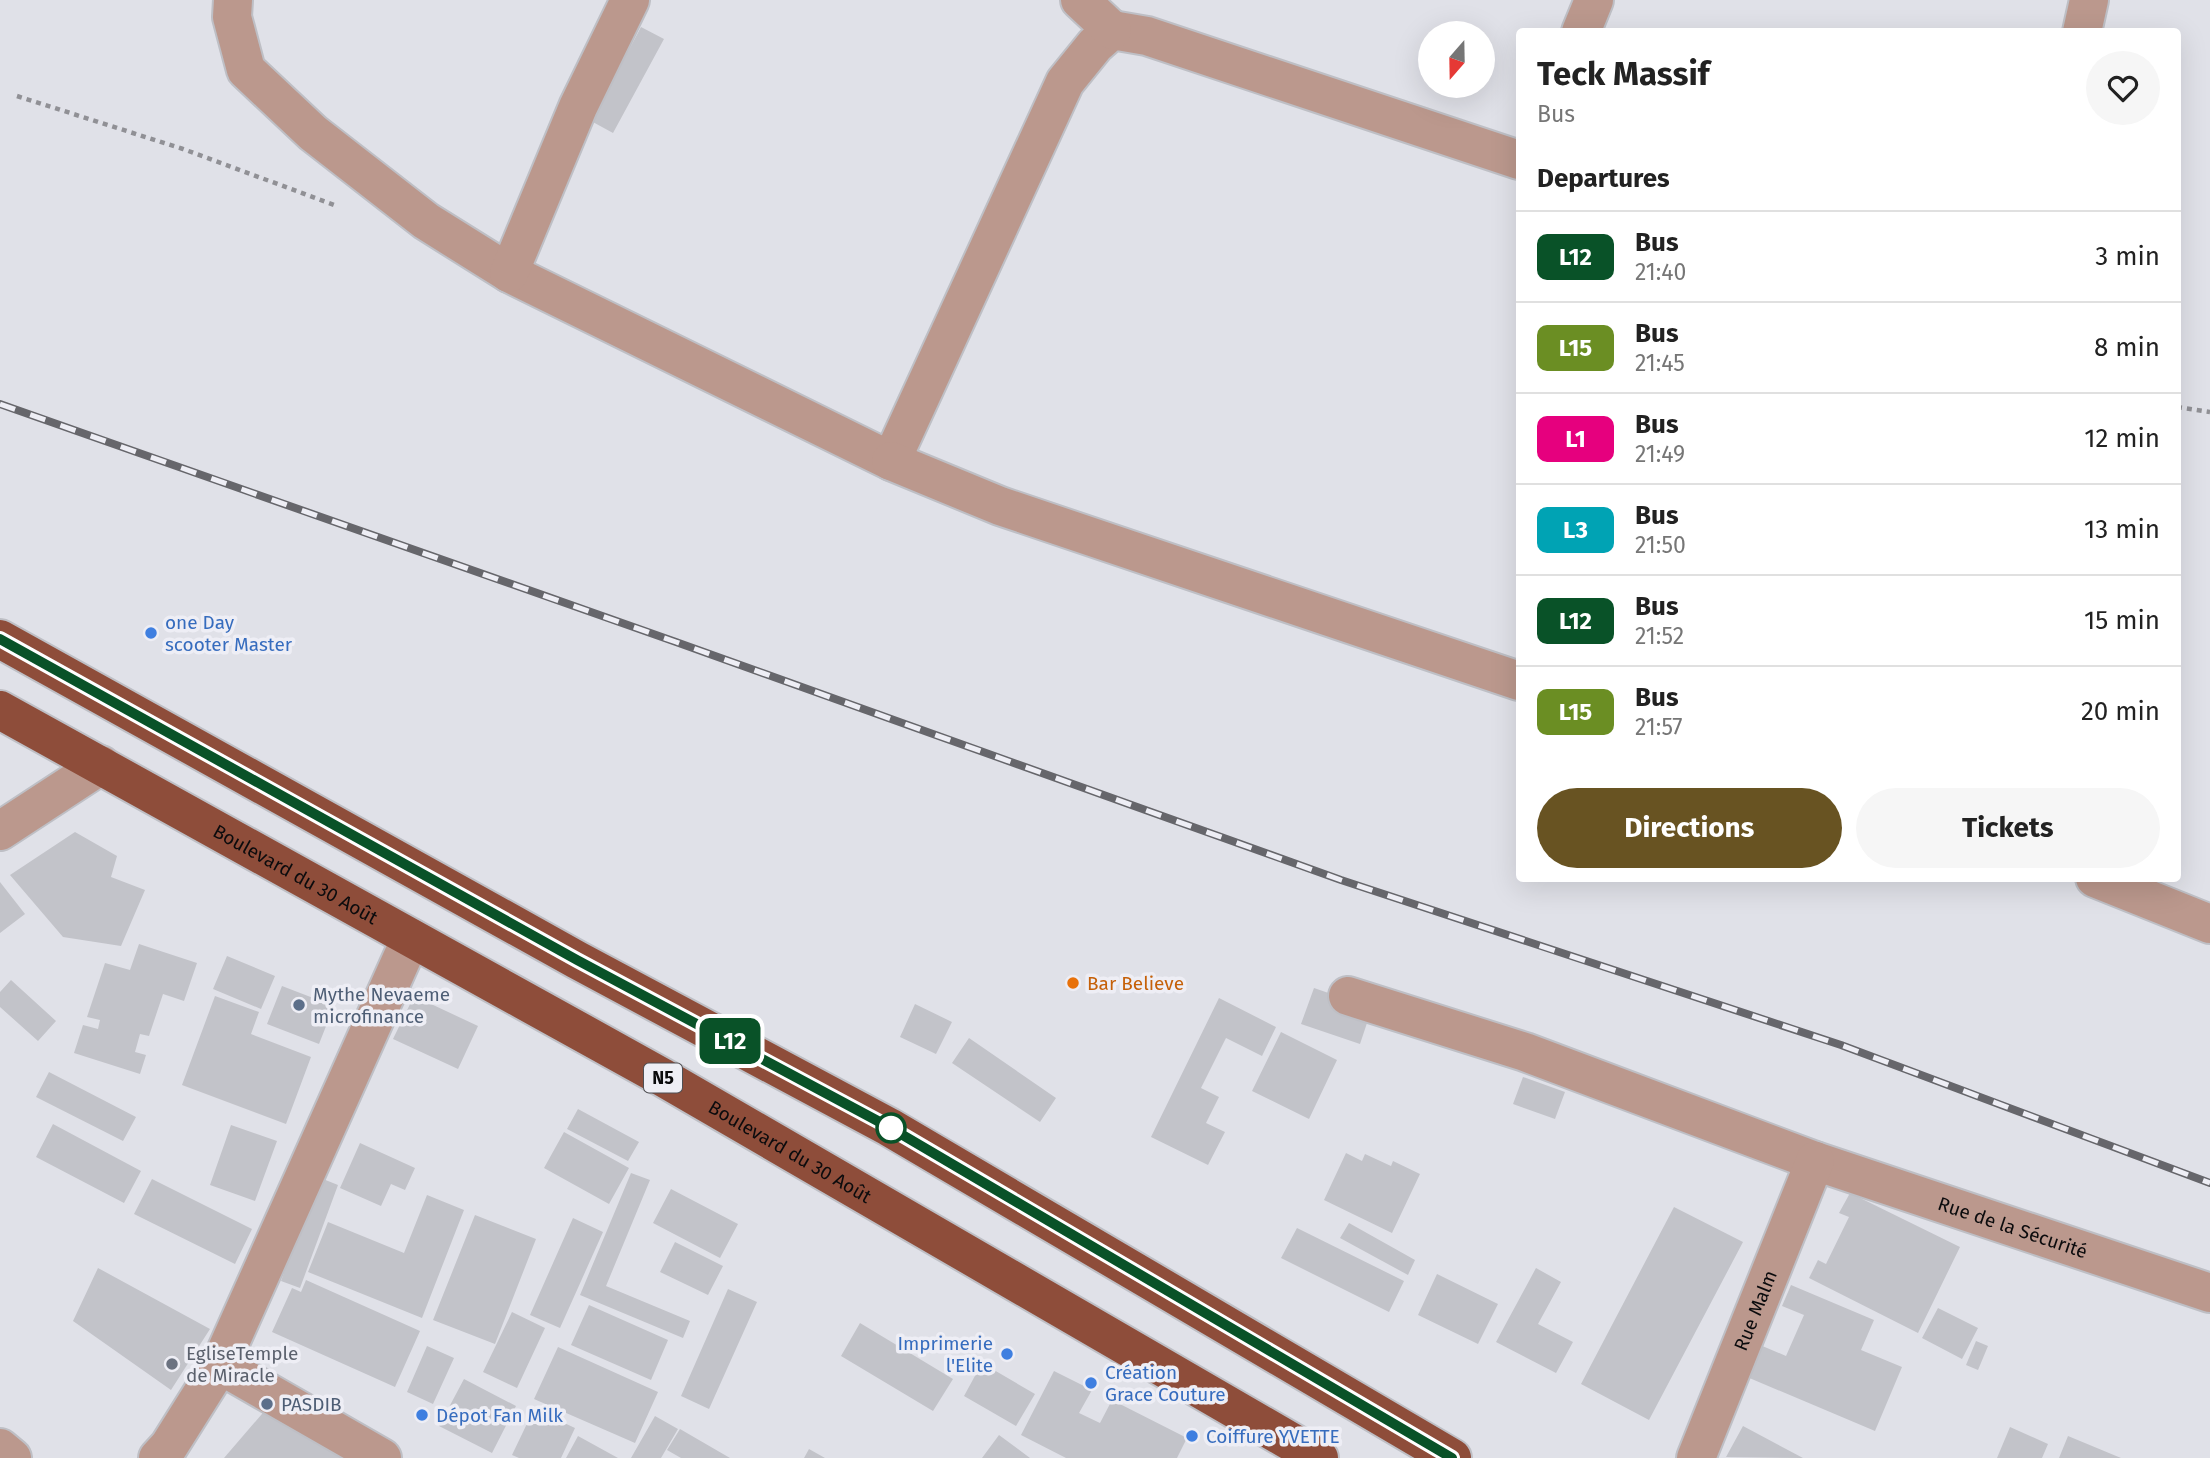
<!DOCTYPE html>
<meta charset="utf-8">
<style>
:root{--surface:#fff;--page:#f6f6f6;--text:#222;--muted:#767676;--line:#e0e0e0;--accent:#685322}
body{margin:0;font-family:"Fira Sans",sans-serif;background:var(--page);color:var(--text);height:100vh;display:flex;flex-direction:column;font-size:26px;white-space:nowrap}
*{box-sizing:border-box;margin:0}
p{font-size:23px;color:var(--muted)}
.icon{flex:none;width:38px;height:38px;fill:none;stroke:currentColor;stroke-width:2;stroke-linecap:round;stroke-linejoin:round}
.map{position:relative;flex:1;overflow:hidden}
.drawer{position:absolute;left:1516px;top:28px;width:665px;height:854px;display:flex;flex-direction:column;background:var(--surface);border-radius:7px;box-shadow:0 7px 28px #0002}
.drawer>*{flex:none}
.badge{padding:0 14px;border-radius:10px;font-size:24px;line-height:46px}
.needle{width:46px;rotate:200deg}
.tools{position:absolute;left:1418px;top:21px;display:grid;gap:14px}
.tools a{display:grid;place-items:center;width:77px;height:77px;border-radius:50%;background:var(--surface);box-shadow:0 7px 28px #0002;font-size:35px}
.map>.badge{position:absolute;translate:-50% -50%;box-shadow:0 0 0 4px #fff}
h2{padding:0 21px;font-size:26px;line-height:63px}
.round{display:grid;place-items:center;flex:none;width:74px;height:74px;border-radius:37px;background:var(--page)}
.head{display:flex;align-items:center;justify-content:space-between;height:119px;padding:0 21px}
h1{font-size:33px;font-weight:700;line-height:52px}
.button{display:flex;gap:14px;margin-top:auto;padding:14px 21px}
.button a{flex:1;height:80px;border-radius:42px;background:var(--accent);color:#fff;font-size:28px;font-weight:700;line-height:80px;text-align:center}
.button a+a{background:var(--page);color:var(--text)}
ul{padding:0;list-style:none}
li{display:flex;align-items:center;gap:21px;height:91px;padding:0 21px;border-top:2px solid var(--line)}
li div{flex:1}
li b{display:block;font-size:26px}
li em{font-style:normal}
li .badge{min-width:77px;font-weight:700;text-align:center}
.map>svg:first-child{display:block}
</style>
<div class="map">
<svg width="2210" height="1458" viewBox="0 0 2210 1458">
<rect width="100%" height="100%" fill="#e0e1e8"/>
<path fill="#c2c3c9" d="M641,27L664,39L613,133L591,121Z
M75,832L117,856L111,877L145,890L121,946L63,937L10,875Z
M0,882L25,914L0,933Z
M139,944L197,963L184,1001L163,994L149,1036L140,1034L135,1052L146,1055L140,1074L74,1053L83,1025L98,1029L100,1020L87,1017L105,963L130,970Z
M227,956L275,976L261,1009L213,989Z
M11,980L56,1021L38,1041L0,1007V992Z
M282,986L334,1006L319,1044L267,1024Z
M1314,988L1372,1008L1360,1044L1301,1024Z
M215,996L259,1012L251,1034L311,1057L286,1124L182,1085Z
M414,996L478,1026L458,1069L393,1039Z
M1219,998L1276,1027L1262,1056L1226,1038L1201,1088L1219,1097L1206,1123L1225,1132L1208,1165L1151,1137Z
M915,1004L952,1022L936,1054L900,1037Z
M1281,1032L1337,1060L1309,1119L1252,1091Z
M969,1038L1056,1098L1040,1122L952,1063Z
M49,1072L136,1117L123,1141L36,1097Z
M1523,1077L1565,1092L1555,1119L1513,1104Z
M578,1109L639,1142L628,1161L567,1129Z
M53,1124L141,1171L124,1203L36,1157Z
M231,1125L277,1141L255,1201L210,1185Z
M564,1132L629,1168L609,1204L544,1168Z
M360,1143L415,1168L405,1190L391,1184L381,1206L340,1188Z
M1346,1153L1362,1161L1365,1154L1391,1166L1393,1161L1420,1174L1392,1233L1324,1200Z
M631,1173L650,1180L606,1286L690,1321L683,1338L580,1295Z
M318,1177L338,1185L300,1288L281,1281Z
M152,1179L252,1229L235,1264L134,1214Z
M671,1189L738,1224L720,1258L653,1223Z
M1850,1193L1960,1247L1918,1333L1809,1278L1818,1260L1826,1264L1849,1217L1839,1213Z
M427,1195L464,1210L422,1318L308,1272L328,1222L404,1253Z
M1674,1207L1743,1242L1649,1420L1581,1384Z
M475,1215L536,1239L495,1344L433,1320Z
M573,1218L603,1232L560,1328L530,1315Z
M1349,1223L1415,1260L1408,1275L1340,1238Z
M1297,1228L1404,1281L1389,1312L1281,1258Z
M675,1242L723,1266L708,1295L660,1272Z
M98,1268L210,1329L171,1390L73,1321Z
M1536,1268L1561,1282L1538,1324L1573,1342L1556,1373L1496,1342Z
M1437,1274L1498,1304L1478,1344L1418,1315Z
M306,1280L420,1331L395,1387L272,1332L292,1288L301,1292Z
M1791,1285L1874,1320L1861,1350L1902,1367L1875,1431L1747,1377L1760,1345L1786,1356L1804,1315L1782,1306Z
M728,1289L757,1302L709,1409L681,1396Z
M589,1305L668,1340L651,1380L571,1345Z
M1938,1308L1978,1328L1962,1359L1922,1338Z
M512,1312L545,1328L517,1388L483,1372Z
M860,1323L953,1379L933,1411L841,1356Z
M1976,1341L1988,1346L1978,1370L1966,1365Z
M427,1346L454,1358L433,1404L407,1392Z
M558,1347L658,1392L635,1443L534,1399Z
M982,1363L1035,1394L1016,1426L964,1396Z
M1054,1371L1092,1390L1079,1413L1100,1423L1112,1400L1187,1438L1177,1458H1066L1021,1435Z
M464,1379L516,1406L492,1453L439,1426Z
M286,1386L368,1458H224Z
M534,1409L575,1428L561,1458H519L512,1455Z
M655,1416L678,1429L661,1458H631Z
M1743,1426L1803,1458L1726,1457Z
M2010,1427L2048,1444L2042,1458H1997Z
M680,1429L730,1458H681L667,1450Z
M999,1435L1030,1458H982Z
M578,1436L618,1458H566Z
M2068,1436L2121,1458H2059Z
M809,1449L825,1458H804Z"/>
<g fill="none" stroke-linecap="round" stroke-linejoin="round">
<defs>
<g id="minor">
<path d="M233,0L232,17L246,70L313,133L426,221L509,273L891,461L1065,82L1095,45L1112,30L1147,36L1519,160"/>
<path d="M1080,0L1112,30"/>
<path d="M1581,32L1594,0"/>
<path d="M2082,32L2089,0"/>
<path d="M509,273L578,107L630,0"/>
<path d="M891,461L1000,506L1519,681"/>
<path d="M0,831L101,765"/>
<path d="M2095,878L2210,924"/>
<path id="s1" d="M1348,996L1525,1052L1815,1161L2210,1293"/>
<path d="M220,1365L382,1458"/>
<path d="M0,1448L12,1458"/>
<path d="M158,1458L169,1446L220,1365L411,938"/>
<path id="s2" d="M1696,1458L1815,1161"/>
</g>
<g id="trunk">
<path d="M0,639L577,960L889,1127L1452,1458"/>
<path id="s3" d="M0,710L662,1077L1319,1458"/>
</g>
</defs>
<use href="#minor" stroke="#bebfc5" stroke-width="42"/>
<use href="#trunk" stroke="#bebfc5" stroke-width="42"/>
<path stroke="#909095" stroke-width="4.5" stroke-dasharray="5 5" stroke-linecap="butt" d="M17,96L183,149L337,206
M2177,407L2210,412"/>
<use href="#minor" stroke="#bb988d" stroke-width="38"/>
<use href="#trunk" stroke="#8e4d3a" stroke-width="38"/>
<defs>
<path id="rail" d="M0,404L676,642L1341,880L1841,1045L2210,1183"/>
</defs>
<use href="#rail" stroke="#66666b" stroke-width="8"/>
<use href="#rail" stroke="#eeeef5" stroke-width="5" stroke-dasharray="16" stroke-linecap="butt"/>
</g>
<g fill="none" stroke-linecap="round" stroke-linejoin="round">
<defs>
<path id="line" d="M0,639L577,960L889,1127L1452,1458"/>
</defs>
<use href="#line" stroke="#fff" stroke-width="16"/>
<use href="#line" stroke="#095228" stroke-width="10"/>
</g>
<g fill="#3f7fe0" stroke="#eeeef5" stroke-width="2.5">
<circle cx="151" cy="633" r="7"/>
<circle cx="1007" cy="1354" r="7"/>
<circle cx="1091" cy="1383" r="7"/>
<circle cx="422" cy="1415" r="7"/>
<circle cx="1192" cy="1436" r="7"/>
</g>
<circle fill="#e8710a" stroke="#eeeef5" stroke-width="2.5" cx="1073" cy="983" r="7"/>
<g fill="#5c6f8a" stroke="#eeeef5" stroke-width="2.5">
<circle cx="299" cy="1005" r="7"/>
<circle cx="267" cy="1404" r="7"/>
</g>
<circle fill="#fff" stroke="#095228" stroke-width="3.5" cx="891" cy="1128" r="14"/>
<circle fill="#6b7280" stroke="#eeeef5" stroke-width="2.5" cx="172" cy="1364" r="7"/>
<g text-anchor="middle" stroke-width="7" stroke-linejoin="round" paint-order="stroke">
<rect fill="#eeeef5" stroke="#4f4f53" stroke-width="2" x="644" y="1063.5" width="38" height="29" rx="5"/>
<g font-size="18" font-weight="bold" fill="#0b0b0d">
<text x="663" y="1084">N5</text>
</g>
<g font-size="19" fill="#366cbe" stroke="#eeeef5" text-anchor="start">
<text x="165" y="629">one Day<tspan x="165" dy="22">scooter Master</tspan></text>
<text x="993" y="1350" text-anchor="end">Imprimerie<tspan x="993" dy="22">l'Elite</tspan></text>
<text x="1105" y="1379">Création<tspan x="1105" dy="22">Grace Couture</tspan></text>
<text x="436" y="1422">Dépot Fan Milk</text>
<text x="1206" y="1443">Coiffure YVETTE</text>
</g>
<g font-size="19" fill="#0b0b0d" stroke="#eeeef5">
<text dy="7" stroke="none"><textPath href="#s3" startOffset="338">Boulevard du 30 Août</textPath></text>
<text dy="7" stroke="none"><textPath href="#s3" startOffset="905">Boulevard du 30 Août</textPath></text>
<text dy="7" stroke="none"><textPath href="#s1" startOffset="704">Rue de la Sécurité</textPath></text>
<text dy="7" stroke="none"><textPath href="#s2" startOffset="159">Rue Malm</textPath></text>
</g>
<g font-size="19" fill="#c56008" stroke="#eeeef5" text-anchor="start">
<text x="1087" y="990">Bar Believe</text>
</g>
<g font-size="19" fill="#4e5e75" stroke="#eeeef5" text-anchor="start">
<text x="313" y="1001">Mythe Nevaeme<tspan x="313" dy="22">microfinance</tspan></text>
<text x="281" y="1411">PASDIB</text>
</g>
<g font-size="19" fill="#5b616d" stroke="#eeeef5" text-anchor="start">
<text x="186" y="1360">EgliseTemple<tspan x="186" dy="22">de Miracle</tspan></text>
</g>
</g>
</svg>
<div class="tools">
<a><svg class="needle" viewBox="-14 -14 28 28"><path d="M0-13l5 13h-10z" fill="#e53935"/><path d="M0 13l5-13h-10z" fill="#767676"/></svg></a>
</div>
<b class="badge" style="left:730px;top:1041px;background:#095228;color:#fff">L12</b>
<section class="drawer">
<div class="head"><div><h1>Teck Massif</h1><p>Bus</p></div><a class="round"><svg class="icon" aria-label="heart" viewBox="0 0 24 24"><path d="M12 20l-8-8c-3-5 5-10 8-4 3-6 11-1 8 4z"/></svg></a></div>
<h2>Departures</h2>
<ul>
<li><span class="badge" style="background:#095228;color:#fff">L12</span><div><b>Bus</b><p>21:40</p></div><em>3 min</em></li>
<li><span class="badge" style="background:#6b8e23;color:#fff">L15</span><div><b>Bus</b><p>21:45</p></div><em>8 min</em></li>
<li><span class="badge" style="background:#e6007e;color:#fff">L1</span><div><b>Bus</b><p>21:49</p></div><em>12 min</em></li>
<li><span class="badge" style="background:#00a3b4;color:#fff">L3</span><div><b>Bus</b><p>21:50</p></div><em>13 min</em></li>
<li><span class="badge" style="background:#095228;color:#fff">L12</span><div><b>Bus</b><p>21:52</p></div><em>15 min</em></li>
<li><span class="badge" style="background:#6b8e23;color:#fff">L15</span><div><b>Bus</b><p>21:57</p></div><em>20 min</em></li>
</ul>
<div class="button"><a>Directions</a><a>Tickets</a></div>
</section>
</div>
